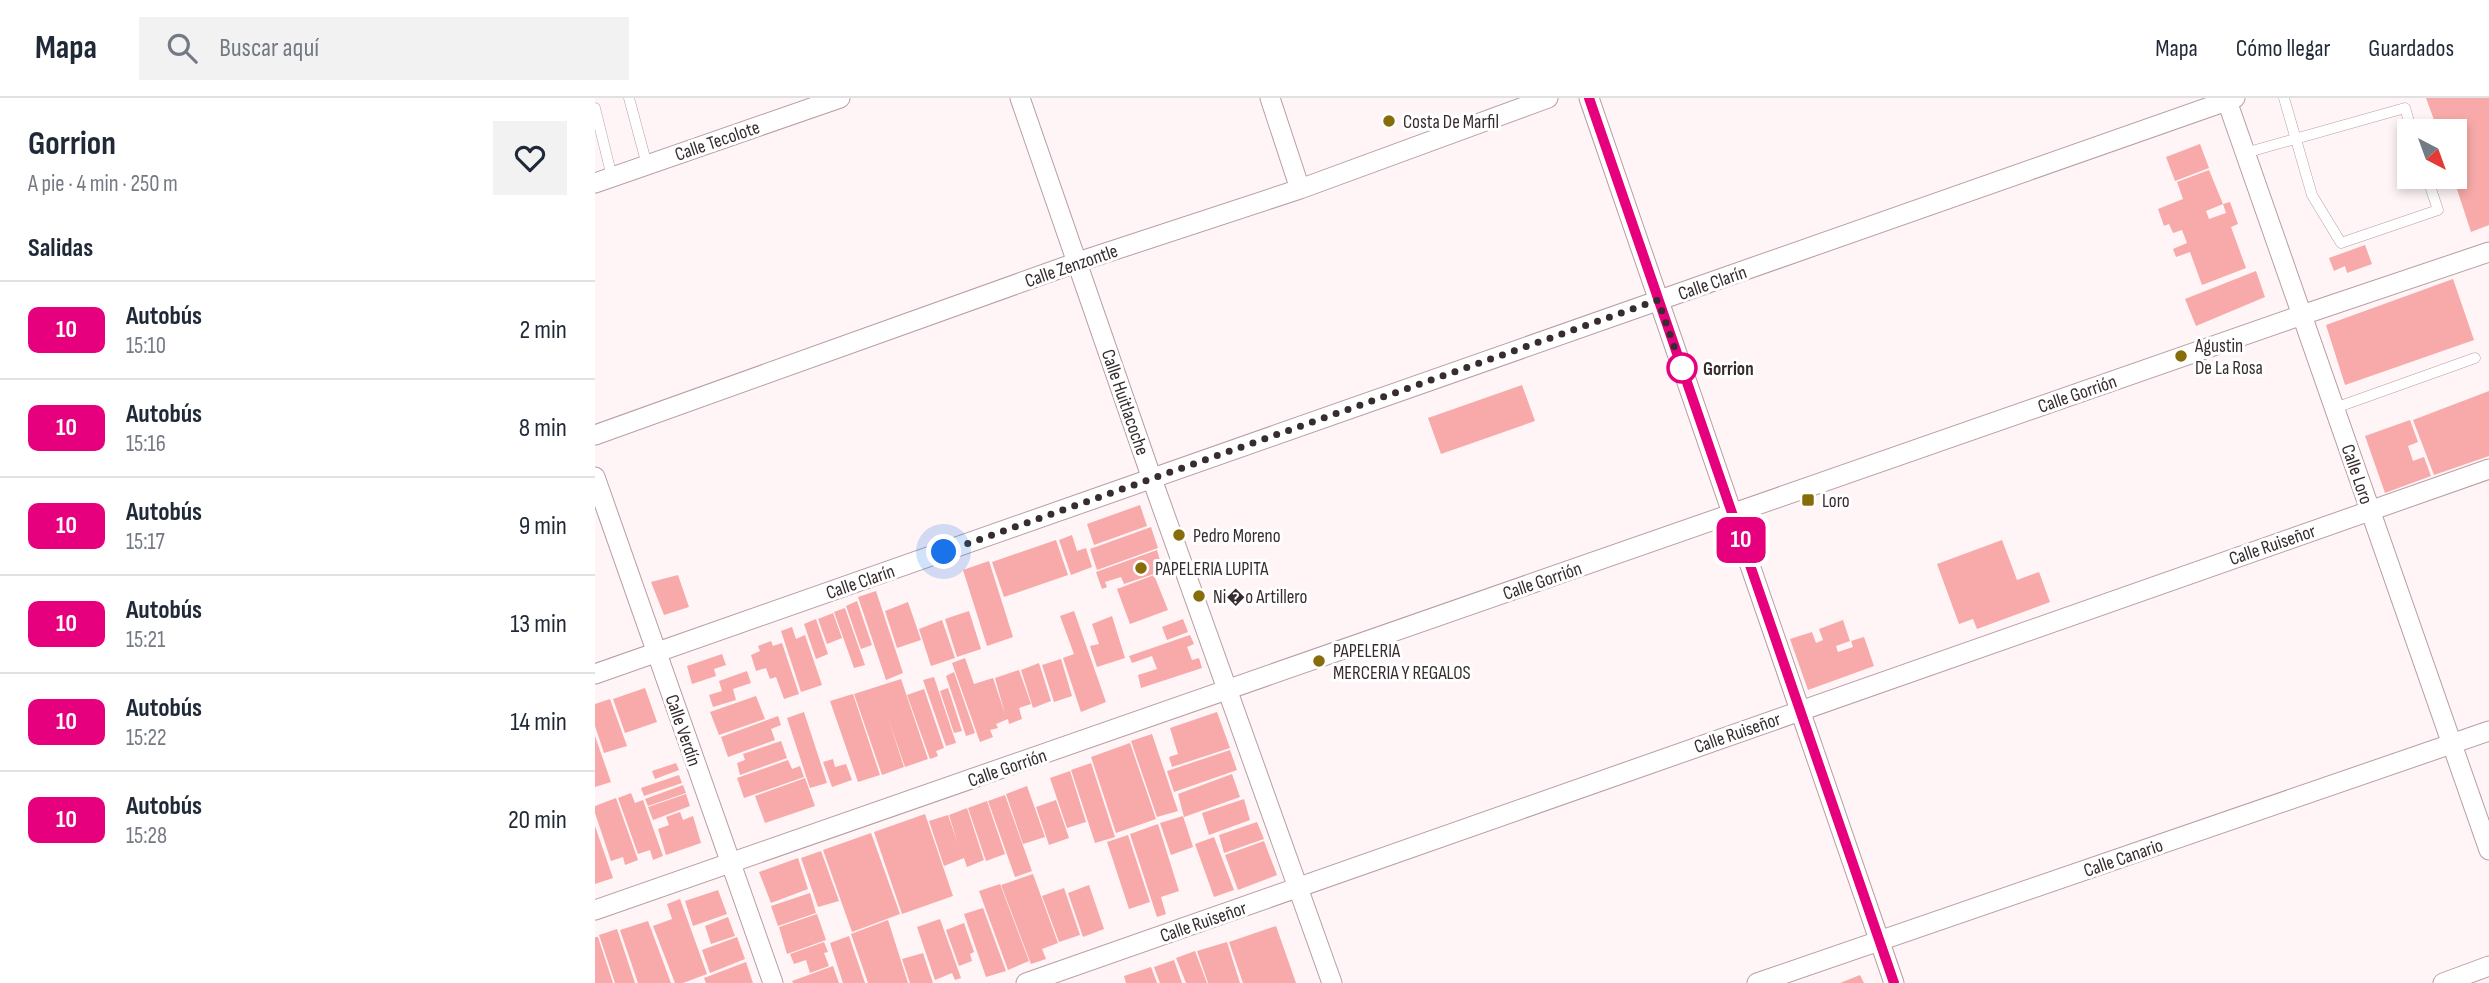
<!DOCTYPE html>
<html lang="es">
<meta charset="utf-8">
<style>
:root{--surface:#fff;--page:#f2f2f3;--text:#1f2937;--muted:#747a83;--line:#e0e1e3}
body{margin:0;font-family:"Sofia Sans Condensed",sans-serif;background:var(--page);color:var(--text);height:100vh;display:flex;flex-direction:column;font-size:26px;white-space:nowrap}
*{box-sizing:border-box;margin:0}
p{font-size:23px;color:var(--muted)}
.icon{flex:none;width:38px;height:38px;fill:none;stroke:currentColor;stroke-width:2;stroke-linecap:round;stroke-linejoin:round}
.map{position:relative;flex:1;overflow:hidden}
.details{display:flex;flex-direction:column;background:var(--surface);width:595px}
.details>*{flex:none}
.badge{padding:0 14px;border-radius:10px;font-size:24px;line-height:46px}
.needle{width:46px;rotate:139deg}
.controls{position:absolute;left:1802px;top:21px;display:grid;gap:14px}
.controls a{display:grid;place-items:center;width:70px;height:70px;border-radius:0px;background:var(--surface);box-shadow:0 4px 10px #0003;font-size:35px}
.you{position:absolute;width:35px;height:35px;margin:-18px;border:5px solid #fff;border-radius:50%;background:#1a73e8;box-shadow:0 0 0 10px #1a73e833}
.map>.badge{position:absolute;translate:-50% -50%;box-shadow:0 0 0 4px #fff}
h2{padding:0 28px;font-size:26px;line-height:63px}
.round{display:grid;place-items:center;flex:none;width:74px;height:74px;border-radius:0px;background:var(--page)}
.headline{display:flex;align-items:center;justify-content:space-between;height:119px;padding:0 28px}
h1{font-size:33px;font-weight:700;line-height:52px}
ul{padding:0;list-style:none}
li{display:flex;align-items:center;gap:21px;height:98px;padding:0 28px;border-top:2px solid var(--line)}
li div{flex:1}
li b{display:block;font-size:26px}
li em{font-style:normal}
li .badge{min-width:77px;font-weight:700;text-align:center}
header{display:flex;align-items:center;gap:42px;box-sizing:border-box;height:98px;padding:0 35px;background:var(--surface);border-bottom:2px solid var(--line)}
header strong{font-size:33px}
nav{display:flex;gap:38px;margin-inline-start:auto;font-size:24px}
.search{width:490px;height:63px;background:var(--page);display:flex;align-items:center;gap:18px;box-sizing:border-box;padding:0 24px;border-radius:0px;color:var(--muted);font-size:26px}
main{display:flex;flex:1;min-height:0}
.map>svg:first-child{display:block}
</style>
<header>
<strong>Mapa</strong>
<div class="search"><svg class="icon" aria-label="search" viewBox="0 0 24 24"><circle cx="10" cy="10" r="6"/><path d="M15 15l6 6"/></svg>Buscar aquí</div>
<nav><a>Mapa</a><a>Cómo llegar</a><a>Guardados</a></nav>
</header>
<main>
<section class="details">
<div class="headline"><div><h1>Gorrion</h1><p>A pie · 4 min · 250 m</p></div><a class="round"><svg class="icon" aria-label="heart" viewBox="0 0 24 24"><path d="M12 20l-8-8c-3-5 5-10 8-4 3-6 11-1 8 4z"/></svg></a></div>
<h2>Salidas</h2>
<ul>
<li><span class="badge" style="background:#e6007e;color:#fff">10</span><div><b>Autobús</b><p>15:10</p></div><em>2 min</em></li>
<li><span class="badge" style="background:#e6007e;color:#fff">10</span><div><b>Autobús</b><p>15:16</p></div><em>8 min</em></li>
<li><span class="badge" style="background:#e6007e;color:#fff">10</span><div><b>Autobús</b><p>15:17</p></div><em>9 min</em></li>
<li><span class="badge" style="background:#e6007e;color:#fff">10</span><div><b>Autobús</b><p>15:21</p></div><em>13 min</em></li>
<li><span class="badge" style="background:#e6007e;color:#fff">10</span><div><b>Autobús</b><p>15:22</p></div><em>14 min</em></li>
<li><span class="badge" style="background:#e6007e;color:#fff">10</span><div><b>Autobús</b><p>15:28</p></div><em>20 min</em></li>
</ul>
</section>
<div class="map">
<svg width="1894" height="885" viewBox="0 0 1894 885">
<rect width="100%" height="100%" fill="#fff4f6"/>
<path fill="#f7aaa9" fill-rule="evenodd" d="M1831,0H1894V127L1876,134L1858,79H1860V33H1843Z
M1605,46L1614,70L1580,83L1571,59Z
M1614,72L1628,106L1635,104L1643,126L1636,129L1651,170L1607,187L1595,154L1581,159L1578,151L1592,145L1587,132L1578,135L1574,126L1569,128L1563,111L1588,101L1582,84ZM1628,106L1631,115L1614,121L1611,113Z
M1770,147L1777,166L1752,175L1750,168L1739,173L1734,160Z
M1661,173L1670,199L1601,228L1590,201Z
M1858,181L1879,242L1750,287L1731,227Z
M927,287L940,323L846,356L833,320Z
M1894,293V358L1839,377L1818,322Z
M1815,322L1823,344L1813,348L1818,363L1829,359L1836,378L1790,395L1770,338Z
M545,407L552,428L499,447L492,426Z
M556,429L563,450L502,472L495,451Z
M477,437L482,453L491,450L497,469L476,477L464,442Z
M461,442L473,477L409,499L397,464Z
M1407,442L1422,482L1444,474L1455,504L1382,531L1378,521L1364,526L1342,466Z
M562,452L568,473L529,486L526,479L510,484L512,489L507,491L501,474Z
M394,463L418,539L392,548L368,472Z
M83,477L94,509L69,517L56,484Z
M559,477L573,512L535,526L522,491Z
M281,493L308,575L291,582L263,499Z
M262,503L277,547L266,551L251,508Z
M313,504L326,542L302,550L290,513Z
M250,510L270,567L259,570L239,514Z
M374,513L386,551L362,559L350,521Z
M479,513L511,604L486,614L468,560L479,556L465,518Z
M238,515L247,540L232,546L223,521Z
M517,518L530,560L502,569L495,548L504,546L497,526Z
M221,521L233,556L221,561L209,526Z
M588,521L593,534L572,542L567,529Z
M347,522L360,560L336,568L324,531Z
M1248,522L1255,543L1241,548L1243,554L1258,549L1256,543L1269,539L1279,568L1213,592L1195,541L1217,534L1221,545L1228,542L1224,531Z
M197,529L201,541L210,537L227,587L206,594L186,533Z
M595,537L599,546L592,549L597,562L604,560L607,570L546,590L543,577L562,571L557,558L537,565L534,558Z
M176,543L178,548L187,545L204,596L189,601L181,579L175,581L171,570L161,573L156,557L165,553L163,548Z
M127,556L131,567L119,571L121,578L97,586L92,568Z
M370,560L379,586L398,580L410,616L400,580L424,572L436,606L424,610L427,621L414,626L413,621L401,626L403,630L395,632L398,639L385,644L357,565Z
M466,561L477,598L459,604L447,567Z
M444,565L456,603L438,610L426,572Z
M152,573L156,585L138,591L141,602L118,609L114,597L127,593L124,583Z
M359,574L380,635L371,638L351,578Z
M339,579L361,645L351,648L328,582Z
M306,581L333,661L310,669L294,623L309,669L287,677L259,596Z
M50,590L62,624L30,635L18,601Z
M353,590L367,633L359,635L345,593Z
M329,591L349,650L341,653L343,658L335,661L312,597Z
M258,596L285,677L263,684L235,603Z
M161,598L170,621L124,637L115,614Z
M15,601L32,648L9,655L0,628V606Z
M209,614L232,685L215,690L192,620Z
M622,614L635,650L577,669L574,659L583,656L575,630Z
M183,618L186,627L176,631L180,642L133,659L126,639Z
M557,636L583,713L562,719L536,643Z
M0,638L16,684L0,689Z
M186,643L192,660L145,677L142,665L150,662L148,656Z
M535,645L561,721L521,735L496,659Z
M635,652L642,672L579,694L572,673Z
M238,661L240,669L251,666L257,682L237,689L228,664Z
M193,662L197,671L205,668L209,679L149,700L142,680Z
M81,665L84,672L60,681L57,673Z
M496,665L520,739L500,745L476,672Z
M475,673L491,724L472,730L455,680Z
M637,676L645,699L589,719L583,696Z
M84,677L87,685L49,698L46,690Z
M210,680L220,708L170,725L160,698Z
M88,687L91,695L53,708L50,701Z
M432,688L450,739L428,746L411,696Z
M36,695L40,705L48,702L68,758L58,762L55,752L43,756L23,700Z
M91,696L95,708L58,722L53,709Z
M410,697L437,773L420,779L393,703Z
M21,700L43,762L30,767L28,759L16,763L0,715V708Z
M649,701L655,722L614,737L607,715Z
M461,702L474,740L454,747L441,709Z
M392,703L410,756L391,763L373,710Z
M372,710L389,762L372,769L369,760L349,768L334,723L353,717L363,746L354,717Z
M85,714L88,722L98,718L106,745L71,757L63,731L74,727L71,719Z
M330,716L358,798L307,816L279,734Z
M588,718L598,749L576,757L565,725Z
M662,724L669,741L629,755L624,737Z
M563,726L584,793L566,799L571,816L562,819L535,736Z
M0,728L18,780L0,786Z
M276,735L305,816L257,834L228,752Z
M533,737L555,804L534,811L512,744Z
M619,739L639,792L619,799L600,746Z
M669,743L682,777L643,792L630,757Z
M226,753L244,803L223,809L206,760Z
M203,760L213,791L176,805L164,774Z
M438,776L463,845L447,851L451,861L436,866L406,787Z
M405,786L434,863L413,872L384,793Z
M494,787L509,831L488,839L473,795Z
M469,790L485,837L464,844L447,798Z
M123,792L132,816L98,828L90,803Z
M215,795L221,815L183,828L176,808Z
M85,801L112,876L88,885H80L58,828L77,821L72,806Z
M388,810L411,873L391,879L369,816Z
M222,816L231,842L192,856L184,829Z
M133,819L140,838L116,846L110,828Z
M345,821L366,880L360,882L357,875L340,882L322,829Z
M293,822L313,885H273L256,836Z
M53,823L76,885H43L25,832Z
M369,825L379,854L375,856L377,863L364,868L351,832Z
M681,828L701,885H648L634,844Z
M22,831L40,885H20L4,837Z
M254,838L270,885H248L235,845Z
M0,839H3L18,885H0Z
M142,839L150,861L115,875L107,852Z
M229,844L233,854L229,855L234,868L215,875L211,862L199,866L195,856Z
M632,844L645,885H613L602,853Z
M600,853L612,885H591L581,860Z
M328,855L338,885H315L307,861Z
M579,862L587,885H565L559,869Z
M151,864L158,885H111L109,880Z
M238,868L244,885H198L197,883Z
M556,869L562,885H531L529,878Z
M1265,877L1269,885H1245Z"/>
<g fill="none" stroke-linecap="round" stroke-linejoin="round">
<defs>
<path id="service" d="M34,0L52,67
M1689,0L1717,97L1746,145L1843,112L1832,79
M0,10L17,79
M1650,55L1810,10L1817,33
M1740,310L1880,260"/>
<path id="minor" d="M425,0L557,381L737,885
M675,0L705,91
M994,0L1299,885
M1631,0L1894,752
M0,85L245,0
M0,337L483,164L705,91L953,0
M0,379L178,885
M0,576L1640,0
M0,812L1707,217L1894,154
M431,885L1894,371
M1162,885L1894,633
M1848,885L1894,868"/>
</defs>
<use href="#service" stroke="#b79ea4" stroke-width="11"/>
<use href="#minor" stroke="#b79ea4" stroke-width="21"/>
<use href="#service" stroke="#fff" stroke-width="10"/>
<use href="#minor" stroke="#fff" stroke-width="19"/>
</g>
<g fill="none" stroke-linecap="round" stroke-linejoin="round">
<defs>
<path id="line" d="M994,0L1299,885"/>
</defs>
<use href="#line" stroke="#fff" stroke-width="16"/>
<use href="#line" stroke="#e6007e" stroke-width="10"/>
<path stroke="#372d2f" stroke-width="7" stroke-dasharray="0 12.6" d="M349,454L1063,202L1088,274L1087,270"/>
</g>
<g fill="#866d0a" stroke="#fff" stroke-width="2.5">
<circle cx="794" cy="23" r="7"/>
<circle cx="1586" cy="258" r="7"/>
<rect x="1206" y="395" width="14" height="14" rx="3.5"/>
<circle cx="584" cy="437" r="7"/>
<circle cx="546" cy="470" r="7"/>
<circle cx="604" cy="498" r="7"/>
<circle cx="724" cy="563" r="7"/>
</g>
<circle fill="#fff" stroke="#e6007e" stroke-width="3.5" cx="1087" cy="270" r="14"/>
<g text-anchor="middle" stroke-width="6" stroke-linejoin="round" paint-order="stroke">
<g font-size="19" fill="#372d2f" stroke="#fff" text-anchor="start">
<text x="808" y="30">Costa De Marfil</text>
<text x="1600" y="254">Agustin<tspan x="1600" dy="22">De La Rosa</tspan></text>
<text x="1227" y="409">Loro</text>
<text x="598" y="444">Pedro Moreno</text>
<text x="560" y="477">PAPELERIA LUPITA</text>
<text x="618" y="505">Ni�o Artillero</text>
<text x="738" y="559">PAPELERIA<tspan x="738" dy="22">MERCERIA Y REGALOS</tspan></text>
</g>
<g font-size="19" fill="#372d2f" stroke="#fff">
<text transform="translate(122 42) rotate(-19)" y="7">Calle Tecolote</text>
<text transform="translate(476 167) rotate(-19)" y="7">Calle Zenzontle</text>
<text transform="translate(1117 184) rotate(-19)" y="7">Calle Clarín</text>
<text transform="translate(1482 295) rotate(-19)" y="7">Calle Gorrión</text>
<text transform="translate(531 304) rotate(71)" y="7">Calle Huitlacoche</text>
<text transform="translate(1763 376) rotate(71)" y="7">Calle Loro</text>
<text transform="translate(1677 446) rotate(-19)" y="7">Calle Ruiseñor</text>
<text transform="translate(947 482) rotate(-19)" y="7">Calle Gorrión</text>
<text transform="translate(265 483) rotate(-19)" y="7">Calle Clarín</text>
<text transform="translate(89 632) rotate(71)" y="7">Calle Verdín</text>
<text transform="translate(1142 634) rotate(-19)" y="7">Calle Ruiseñor</text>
<text transform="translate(412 669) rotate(-19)" y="7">Calle Gorrión</text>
<text transform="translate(1528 759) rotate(-19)" y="7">Calle Canario</text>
<text transform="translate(608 823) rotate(-19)" y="7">Calle Ruiseñor</text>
</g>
<g font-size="19" font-weight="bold" fill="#372d2f" stroke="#fff" text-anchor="start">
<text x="1108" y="277">Gorrion</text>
</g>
</g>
</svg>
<div class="controls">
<a><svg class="needle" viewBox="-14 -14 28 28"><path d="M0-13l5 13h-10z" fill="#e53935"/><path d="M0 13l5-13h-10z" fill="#747a83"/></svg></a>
</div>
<div class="you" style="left:349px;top:454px"></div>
<b class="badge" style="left:1146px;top:442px;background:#e6007e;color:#fff">10</b>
</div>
</main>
